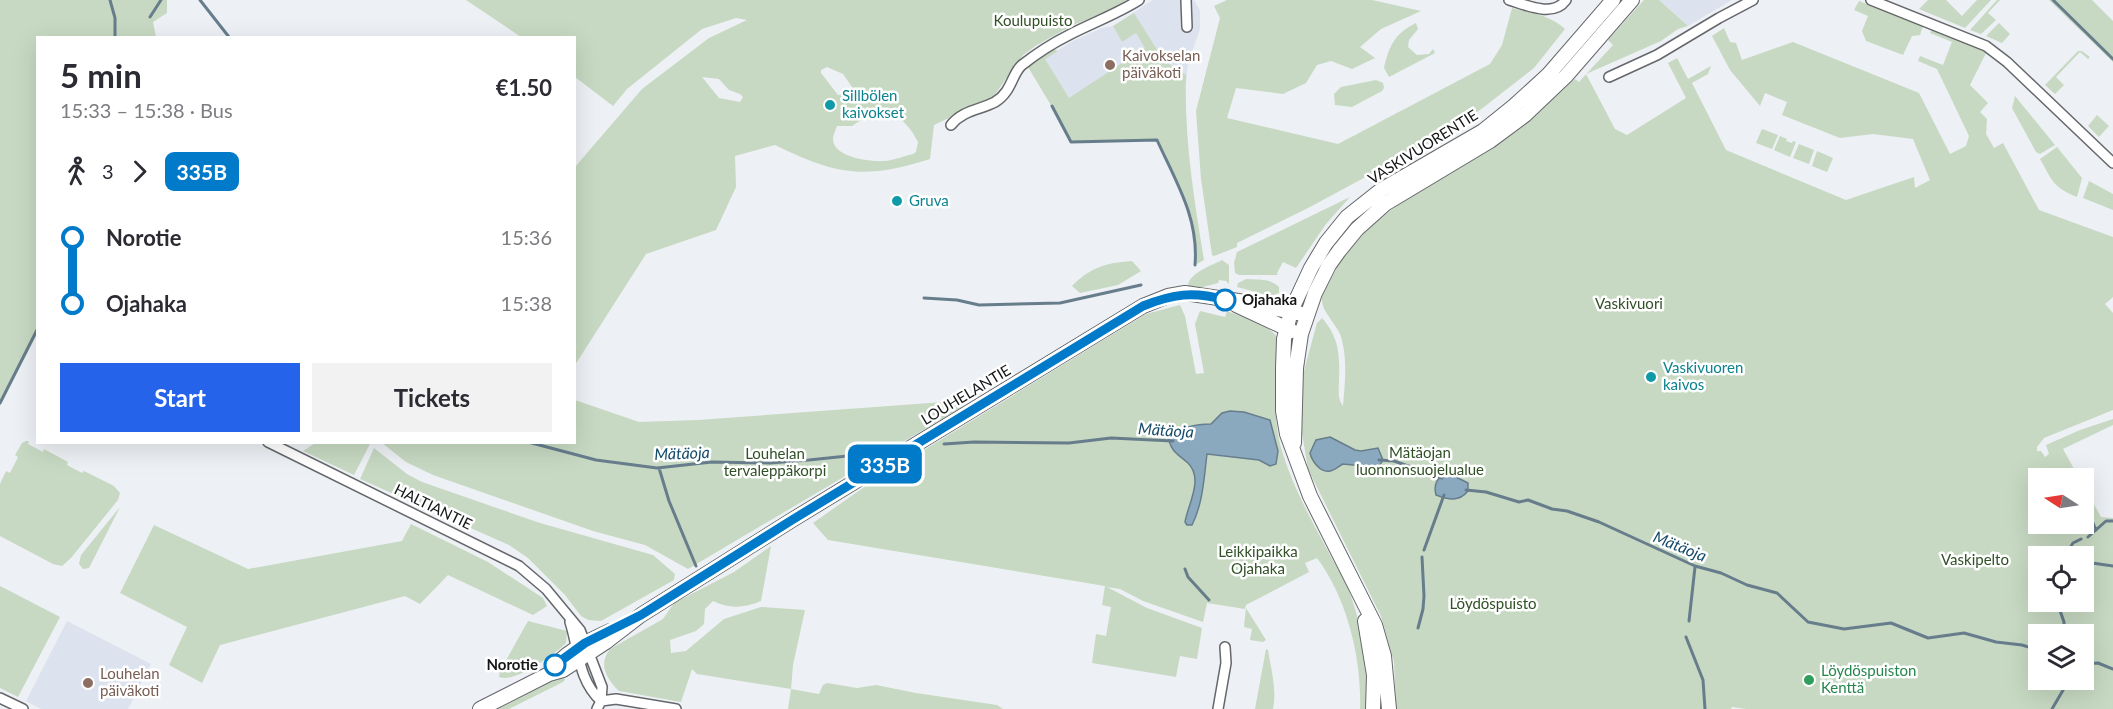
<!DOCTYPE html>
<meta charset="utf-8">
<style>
:root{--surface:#fff;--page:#f2f2f3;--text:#2b2b33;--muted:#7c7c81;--accent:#2563eb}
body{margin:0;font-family:Lato,sans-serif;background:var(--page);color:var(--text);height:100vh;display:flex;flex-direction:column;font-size:22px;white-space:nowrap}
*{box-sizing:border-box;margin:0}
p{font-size:20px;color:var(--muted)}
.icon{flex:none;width:33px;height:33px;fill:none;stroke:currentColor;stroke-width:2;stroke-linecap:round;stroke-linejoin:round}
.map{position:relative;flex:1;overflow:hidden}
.panel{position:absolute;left:36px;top:36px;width:540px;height:408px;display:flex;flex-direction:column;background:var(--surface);border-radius:0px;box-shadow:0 6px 24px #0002}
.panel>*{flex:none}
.badge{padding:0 12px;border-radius:9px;font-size:21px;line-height:39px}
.needle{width:39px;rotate:282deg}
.buttons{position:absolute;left:2028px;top:468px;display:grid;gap:12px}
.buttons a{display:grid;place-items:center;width:66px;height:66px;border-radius:0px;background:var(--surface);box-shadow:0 6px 24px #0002;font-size:30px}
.map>.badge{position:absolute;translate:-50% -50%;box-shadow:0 0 0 3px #fff}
.legs{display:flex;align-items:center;gap:9px;height:66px;padding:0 24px;font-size:20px}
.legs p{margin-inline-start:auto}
.head{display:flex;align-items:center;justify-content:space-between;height:102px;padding:0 24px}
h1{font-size:33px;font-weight:700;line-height:45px}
.primary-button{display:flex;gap:12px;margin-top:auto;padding:12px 24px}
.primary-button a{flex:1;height:69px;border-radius:0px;background:var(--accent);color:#fff;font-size:24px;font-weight:700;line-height:69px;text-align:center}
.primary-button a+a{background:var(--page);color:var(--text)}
ul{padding:0 24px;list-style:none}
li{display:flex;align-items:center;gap:21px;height:66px;font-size:22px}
li i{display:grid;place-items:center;width:9px;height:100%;margin:0 8px;background:currentColor}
li i::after{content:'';width:15px;height:15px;margin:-8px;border:4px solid;border-radius:50%;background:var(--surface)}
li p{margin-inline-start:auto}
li:first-child i{background:linear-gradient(#0000 50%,currentColor 0)}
li:last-child i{background:linear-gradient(currentColor 50%,#0000 0)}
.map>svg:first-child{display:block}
</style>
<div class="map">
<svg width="2113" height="709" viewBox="0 0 2113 709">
<rect width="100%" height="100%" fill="#edf0f4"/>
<path fill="#dde3ee" d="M1153,0H1194L1200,10V29L1188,64L1186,83L1061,122L1028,66L1041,61L1073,41L1102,28L1113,26Z
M1659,0H1732L1688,26Z
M67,621L151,664L128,709H41L26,701Z"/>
<path fill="#c7d9c2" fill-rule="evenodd" d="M0,0H167V13L153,22L156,37L38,38L37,334L0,406Z
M466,0H1126L1113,9L1073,25L1037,45L1023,55L993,97L934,125L930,159C865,180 836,175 775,145L735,156L736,187L716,230L646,254L575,365V167L642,89L709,38L747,20L736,18L702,29L627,89L613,106L575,77L574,38L521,37ZM827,67L843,74L852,87V93L838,95L821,73V70ZM702,77L719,79L729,90L740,94L743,97L740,102L719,98ZM887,114C902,116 912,130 918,142L916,152L913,154C904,156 895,160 885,161C872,162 833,158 833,139C833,135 836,129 837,126H852L861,120Z
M1227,0H1372L1421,11L1381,29L1360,47L1375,58L1352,69L1331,61L1317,65L1306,83L1283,94L1236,88L1227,118L1338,144L1490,64L1502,45L1512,8C1532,13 1549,15 1565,29L1534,68L1484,107L1447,133L1310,207L1237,243V247L1214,256L1212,255L1201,179L1196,111L1220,18L1214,6Z
M1644,0H1659L1688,26L1678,29L1661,41L1586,74L1615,129L1627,135L1686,98L1668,63L1677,58L1688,79L1711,66L1708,74L1692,83L1726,150L1846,200L1914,177L1915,188L1930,180L1913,139L1873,134L1840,138L1782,115L1787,102L1765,93L1760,106L1730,70L1712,36L1724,28L1730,42L1736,43L1742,60L1793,42L1919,93L1950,154L1966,146L1969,136L1937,69L1918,61L1920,56L1943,65L1952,42L1930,33L1932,29L1987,51L1970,85L1988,103L1980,112L1987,119L1986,134L1994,148L2003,143L2039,210L2113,237V297L2105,304L2113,313V410L2044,438L2037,447V451H2041L2045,457L2049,454L2046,445L2080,430L2113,419V425L2063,449L2079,478H2038V524H2084V486L2101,517L2113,518V709H1746L1732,707L1731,709H1396L1394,662L1381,616L1308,469L1300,421V399L1303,374L1317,323L1322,318C1339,337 1340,355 1339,380C1339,391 1337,398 1343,406C1345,382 1348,357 1340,334C1335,322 1320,310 1322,297C1323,291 1329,283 1332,277C1366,209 1439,185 1497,143C1524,124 1550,101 1575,79L1579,82L1613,45L1608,40ZM2038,556H2084V602H2038ZM2038,634H2084V680H2038Z
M1928,0H1946L1962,16L1977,0H1991L1965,28L1919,9Z
M1997,0H2000L1988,13L1996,20L1981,34L1970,30Z
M2049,0H2092L2113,21V62Z
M1859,1L1923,26L1920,35L1912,36L1903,55L1866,41L1862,31L1868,16L1854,10Z
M1134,13L1166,64L1169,63L1174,70L1178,69L1186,75C1184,138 1194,199 1204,260L1195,265C1199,218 1176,182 1157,140L1071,142L1061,122L1028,67H1024L1053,49L1058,51L1045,59L1069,98L1145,48L1136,33L1122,42L1113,26Z
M1416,23L1418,29L1409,40L1408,47L1417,55L1429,54L1433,49L1435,53L1389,77L1384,68C1389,46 1395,33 1416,23Z
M1999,23L2010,34L2002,43L1986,36Z
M2078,51H2082L2090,57L2088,59L2080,52L2056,77L2064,85L2055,94L2045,85Z
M1376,80L1383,83L1384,88L1382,91L1352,107L1335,105L1334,94L1341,87Z
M2015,96L2055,145L2040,154L2036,152L2012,108Z
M2097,115L2109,126L2099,137L2088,126Z
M1762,129L1778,135L1772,149L1756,143Z
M1780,136L1787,139L1786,141L1792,143L1793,141L1796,142L1790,157L1774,150Z
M1799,144L1814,150L1809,164L1793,158Z
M2057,147L2082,178L2077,197C2053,187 2053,182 2040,159Z
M1817,151L1833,158L1827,172L1812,166Z
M2089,181L2113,194V210L2083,198Z
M1350,197L1326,224L1296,268L1283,262L1277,273L1278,275H1239L1235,273L1234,263L1237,252Z
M1222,260L1229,265V284L1226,281L1219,280L1218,283L1199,288L1188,287C1188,273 1211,266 1222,260Z
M1132,261L1141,271L1118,285L1080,293L1072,286C1091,267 1106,263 1132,261Z
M1246,279C1258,280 1270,278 1279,287V293L1271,296L1237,287L1238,283Z
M1180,305L1185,316L1196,374L1204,373L1195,324L1200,311L1225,317L1227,311C1242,317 1267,323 1277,337C1277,374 1271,415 1282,451C1293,487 1310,518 1328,551C1333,562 1341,572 1346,583C1360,618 1373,671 1365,709H1360C1362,659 1347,598 1317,558L1305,563L1309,572L1246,605L1245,609L1207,603L1203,622L1143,601L1120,589L1107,587L1147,608L1202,628L1197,659L1180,656L1176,677L1092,663L1096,634L1106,636L1111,607L1102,605L1105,586L828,540L813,523L870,483L1146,314Z
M575,400L639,422L698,420L957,401L962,407L688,569L645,545L593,531L433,475L406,462L382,443L574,442Z
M26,441H29L28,444L43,452L44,449L68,462L67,465L82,473L84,471L114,486L120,493L118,500L71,558L62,566L53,564L0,536V484L6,471L10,473L18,457L15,455L22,443Z
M330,443L370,444L354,475L303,451L314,444Z
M374,448L407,474L422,482L540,523L653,555L675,574L674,580L601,621L588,620L581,616L565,595L528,558L509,545L360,479Z
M120,507L89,568L83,569L79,564L81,555Z
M411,524L488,562L543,598L547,606L533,615L448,575L420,604L405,596L220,645L202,683L169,665L187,627L120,593L154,525L248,569L402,541Z
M771,546L761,601C744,608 729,609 713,601L705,609L704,624L696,631L670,640L671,653L686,651L724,619L761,607L805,610L793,665L791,689L819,694L823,685L827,683L857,688L876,685L916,693L997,705L1003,709H788L791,689L697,674L692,669L681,702L619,691C606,678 598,664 610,649L663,619L674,603L734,572Z
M0,586L60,617L18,697L0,688Z
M1246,608L1266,640L1263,642L1250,640L1252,629L1244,627Z
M528,621L567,631L566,643C555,654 514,684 499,677L500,671Z
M1266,649L1268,650C1271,670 1277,689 1273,709H1255Z
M563,675L565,680L563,682L509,709H496Z"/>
<path fill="#8aa9bf" stroke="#677d8c" stroke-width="1.5" d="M1230,411L1244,412L1270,420L1278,451L1276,464L1270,466L1259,460L1207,454C1204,478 1203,503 1192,525H1187L1185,522C1188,504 1204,479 1188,463C1177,453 1173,454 1168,438C1178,427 1197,424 1211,424L1222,413Z
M1330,437L1355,450L1361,451L1378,448L1383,460L1380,465L1374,467L1343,464C1339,466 1335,470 1330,471C1320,473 1312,461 1310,453L1316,440Z
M1450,474L1468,483V491C1459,502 1449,500 1436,495C1433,483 1438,475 1450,474Z"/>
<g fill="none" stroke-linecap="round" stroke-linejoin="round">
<path stroke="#677d8c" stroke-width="3" d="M110,0L115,18V38
M200,0L229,37
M2053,0L2113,59
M150,17L161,0
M1052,106L1071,142L1157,140C1176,182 1199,218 1195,265
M924,298L957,300L979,305L1060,303L1141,285
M0,403L38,328
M528,442L596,460L657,468L712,462L770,463L809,460L876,453
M944,444L974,442L1069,443L1111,438L1173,441
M1379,460L1394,461L1442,478
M659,468L669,501L696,566
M1466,490L1486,492L1519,502L1528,500L1552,509L1567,511L1599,522L1695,566L1721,573L1747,585L1777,593L1808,622L1844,629L1891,623L1928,638L1964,633L1996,642L2022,645L2038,650
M2084,502L2096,530
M2088,537L2106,521H2113
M1424,550L1444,495
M2065,556L2073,543L2081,539
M2092,563L2113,566
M1185,569L1188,577L1209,600
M2057,602L2064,622V634
M1689,621L1695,567
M1418,628L1423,609L1424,596L1422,557
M1686,637L1703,680L1705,709
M2084,664L2098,663L2113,669
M2052,709L2069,680"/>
<defs>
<path id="street" d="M1186,0L1187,27
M1509,0C1526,5 1553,18 1566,0
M1871,0L1986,46L2007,62L2113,163
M1609,77L1657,55L1719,18L1753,0
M951,125C963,110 980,110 995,102C1012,92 1012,73 1022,65C1036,54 1053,43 1069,35C1092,23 1117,14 1139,0
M268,442L519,566L546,589L580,630L602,687L601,701L597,709
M570,622C579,650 578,680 601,701
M0,698L23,709
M601,701L616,699L676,709
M1218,709L1226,663L1225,647"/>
<path id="secondary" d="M1236,305L1292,331
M1294,443L1296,368L1301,334L1315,293L1329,265L1339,251L1357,229L1385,204L1490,141L1525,115L1566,76L1632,0
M1365,621L1374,675L1373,709
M549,674C562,653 588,641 610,631
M480,709L549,674L563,670L606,642L641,615L792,520L1143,306L1168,296L1185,293L1245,302L1307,315
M1389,709L1384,656L1375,625L1310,496L1287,434L1283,411V368L1284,339L1291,311L1311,268L1326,243L1347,217L1381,190L1483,131L1514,106L1548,75L1613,0"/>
</defs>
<use href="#street" stroke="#65676a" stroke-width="12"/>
<use href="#secondary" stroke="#65676a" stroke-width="16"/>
<use href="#street" stroke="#fff" stroke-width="9"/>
<use href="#secondary" stroke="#fff" stroke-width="14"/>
</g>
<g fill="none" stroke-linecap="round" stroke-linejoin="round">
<defs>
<path id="line-1" d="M555,665L585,643L641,615L792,520L1143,306C1173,294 1193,291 1225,300"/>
</defs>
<use href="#line-1" stroke="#fff" stroke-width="14"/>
<use href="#line-1" stroke="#007ac9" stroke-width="9"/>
</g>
<g fill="#8d6e63" stroke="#fff" stroke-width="2">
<circle cx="1110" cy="65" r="6"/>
<circle cx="88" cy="683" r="6"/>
</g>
<g fill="#0f9aa8" stroke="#fff" stroke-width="2">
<circle cx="830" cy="105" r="6"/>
<circle cx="897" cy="201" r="6"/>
<circle cx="1651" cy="377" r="6"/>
</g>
<g fill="#fff" stroke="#007ac9" stroke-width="3">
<circle cx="1225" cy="300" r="10"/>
<circle cx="555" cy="665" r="10"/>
</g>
<circle fill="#2e9e5b" stroke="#fff" stroke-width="2" cx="1809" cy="680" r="6"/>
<g text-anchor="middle" stroke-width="5" stroke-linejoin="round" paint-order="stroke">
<g font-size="15" fill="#305026" stroke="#fff">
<text x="1033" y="26">Koulupuisto</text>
<text x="1629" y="309">Vaskivuori</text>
<text x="1420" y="458">Mätäojan<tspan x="1420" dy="17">luonnonsuojelualue</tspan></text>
<text x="775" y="459">Louhelan<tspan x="775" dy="17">tervaleppäkorpi</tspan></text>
<text x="1258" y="557">Leikkipaikka<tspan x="1258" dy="17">Ojahaka</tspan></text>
<text x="1975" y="565">Vaskipelto</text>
<text x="1493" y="609">Löydöspuisto</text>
</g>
<g font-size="15" fill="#785e54" stroke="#fff" text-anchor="start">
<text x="1122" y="61">Kaivokselan<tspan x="1122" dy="17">päiväkoti</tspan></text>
<text x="100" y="679">Louhelan<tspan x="100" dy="17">päiväkoti</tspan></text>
</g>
<g font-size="15" fill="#0d838f" stroke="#fff" text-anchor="start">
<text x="842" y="101">Sillbölen<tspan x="842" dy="17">kaivokset</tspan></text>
<text x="909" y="206">Gruva</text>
<text x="1663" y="373">Vaskivuoren<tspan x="1663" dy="17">kaivos</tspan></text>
</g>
<g font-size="15" fill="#141516" stroke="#fff">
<text transform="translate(1423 147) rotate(-32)" y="5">VASKIVUORENTIE</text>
<text transform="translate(966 395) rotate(-31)" y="5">LOUHELANTIE</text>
<text transform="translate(433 507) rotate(26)" y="5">HALTIANTIE</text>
</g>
<g font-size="15" font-weight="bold" fill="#141516" stroke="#fff" text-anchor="start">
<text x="1242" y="305">Ojahaka</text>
<text x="538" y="670" text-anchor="end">Norotie</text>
</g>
<g font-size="15" fill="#27864d" stroke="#fff" text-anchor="start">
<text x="1821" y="676">Löydöspuiston<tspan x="1821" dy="17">Kenttä</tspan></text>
</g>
<g font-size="16" font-style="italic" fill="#134969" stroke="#fff">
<text transform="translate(1166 430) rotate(4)" y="6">Mätäoja</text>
<text transform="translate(682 453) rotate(-2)" y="6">Mätäoja</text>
<text transform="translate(1680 546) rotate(22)" y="6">Mätäoja</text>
</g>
</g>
</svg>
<div class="buttons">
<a><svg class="needle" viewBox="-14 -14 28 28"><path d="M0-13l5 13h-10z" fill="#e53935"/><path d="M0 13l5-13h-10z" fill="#7c7c81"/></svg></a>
<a><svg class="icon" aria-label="locate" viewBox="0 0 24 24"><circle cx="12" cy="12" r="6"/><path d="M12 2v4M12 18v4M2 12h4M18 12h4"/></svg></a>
<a><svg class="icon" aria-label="layers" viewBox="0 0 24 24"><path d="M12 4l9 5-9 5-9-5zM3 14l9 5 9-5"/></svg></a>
</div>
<b class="badge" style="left:885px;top:464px;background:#007ac9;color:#fff">335B</b>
<section class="panel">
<div class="head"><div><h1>5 min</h1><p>15:33 – 15:38 · Bus</p></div><b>€1.50</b></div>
<div class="legs"><svg class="icon" aria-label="walk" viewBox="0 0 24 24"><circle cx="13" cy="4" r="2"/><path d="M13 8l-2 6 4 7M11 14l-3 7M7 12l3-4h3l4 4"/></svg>3<svg class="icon" aria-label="forward" viewBox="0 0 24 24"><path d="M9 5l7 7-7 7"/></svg><b class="badge" style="background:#007ac9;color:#fff">335B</b></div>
<ul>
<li><i style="color:#007ac9"></i><b>Norotie</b><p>15:36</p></li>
<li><i style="color:#007ac9"></i><b>Ojahaka</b><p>15:38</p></li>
</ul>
<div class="primary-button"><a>Start</a><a>Tickets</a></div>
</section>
</div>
